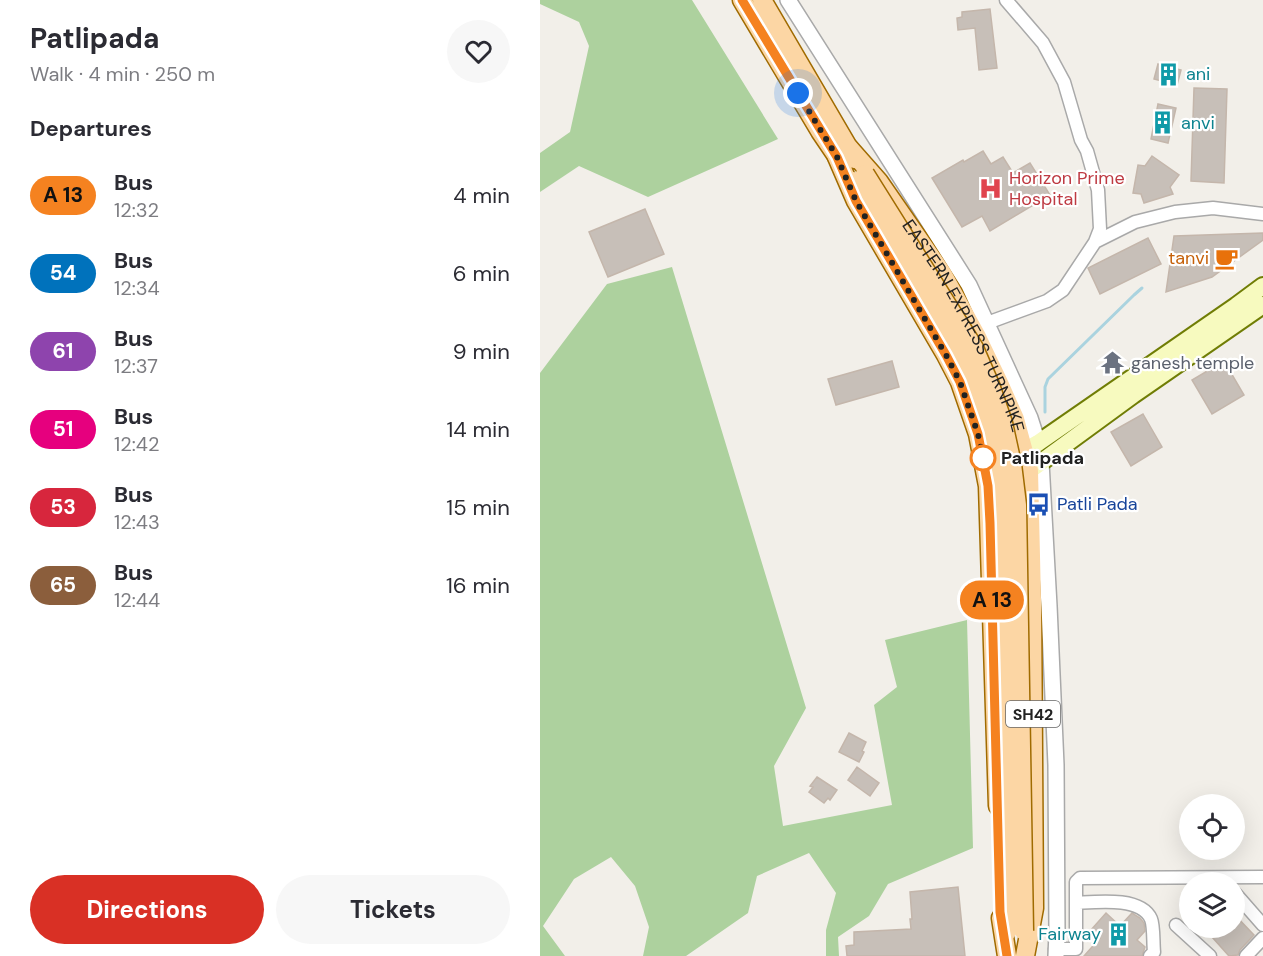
<!DOCTYPE html>
<meta charset="utf-8">
<style>
:root{--surface:#fff;--page:#f7f7f7;--text:#2b2b33;--muted:#7c7c81;--accent:#d93025}
body{margin:0;font-family:"DM Sans",sans-serif;background:var(--page);color:var(--text);height:100vh;display:flex;flex-direction:column;font-size:22px;white-space:nowrap}
*{box-sizing:border-box;margin:0}
p{font-size:20px;color:var(--muted)}
.icon{flex:none;width:33px;height:33px;fill:none;stroke:currentColor;stroke-width:2;stroke-linecap:round;stroke-linejoin:round}
.map{position:relative;flex:1;overflow:hidden}
.details{display:flex;flex-direction:column;background:var(--surface);width:540px}
.details>*{flex:none}
.badge{padding:0 12px;border-radius:20px;font-size:21px;line-height:39px}
.fabs{position:absolute;left:639px;top:794px;display:grid;gap:12px}
.fabs a{display:grid;place-items:center;width:66px;height:66px;border-radius:50%;background:var(--surface);box-shadow:0 6px 24px #0002;font-size:30px}
.you{position:absolute;width:30px;height:30px;margin:-15px;border:4px solid #fff;border-radius:50%;background:#1a73e8;box-shadow:0 0 0 9px #1a73e833}
.map>.badge{position:absolute;translate:-50% -50%;box-shadow:0 0 0 3px #fff}
h2{padding:0 30px;font-size:22px;line-height:54px}
.round{display:grid;place-items:center;flex:none;width:63px;height:63px;border-radius:32px;background:var(--page)}
.head{display:flex;align-items:center;justify-content:space-between;height:102px;padding:0 30px}
h1{font-size:28px;font-weight:700;line-height:45px}
.cta{display:flex;gap:12px;margin-top:auto;padding:12px 30px}
.cta a{flex:1;height:69px;border-radius:36px;background:var(--accent);color:#fff;font-size:24px;font-weight:700;line-height:69px;text-align:center}
.cta a+a{background:var(--page);color:var(--text)}
ul{padding:0;list-style:none}
li{display:flex;align-items:center;gap:18px;height:78px;padding:0 30px}
li div{flex:1}
li b{display:block;font-size:22px}
li em{font-style:normal}
li .badge{min-width:66px;font-weight:700;text-align:center}
main{display:flex;flex:1;min-height:0}
.map>svg:first-child{display:block}
</style>
<main>
<section class="details">
<div class="head"><div><h1>Patlipada</h1><p>Walk · 4 min · 250 m</p></div><a class="round"><svg class="icon" aria-label="heart" viewBox="0 0 24 24"><path d="M12 20l-8-8c-3-5 5-10 8-4 3-6 11-1 8 4z"/></svg></a></div>
<h2>Departures</h2>
<ul>
<li><span class="badge" style="background:#f58220;color:#111">A 13</span><div><b>Bus</b><p>12:32</p></div><em>4 min</em></li>
<li><span class="badge" style="background:#0072bc;color:#fff">54</span><div><b>Bus</b><p>12:34</p></div><em>6 min</em></li>
<li><span class="badge" style="background:#8e44ad;color:#fff">61</span><div><b>Bus</b><p>12:37</p></div><em>9 min</em></li>
<li><span class="badge" style="background:#e6007e;color:#fff">51</span><div><b>Bus</b><p>12:42</p></div><em>14 min</em></li>
<li><span class="badge" style="background:#d7263d;color:#fff">53</span><div><b>Bus</b><p>12:43</p></div><em>15 min</em></li>
<li><span class="badge" style="background:#8b5e3c;color:#fff">65</span><div><b>Bus</b><p>12:44</p></div><em>16 min</em></li>
</ul>
<div class="cta"><a>Directions</a><a>Tickets</a></div>
</section>
<div class="map">
<svg width="723" height="956" viewBox="0 0 723 956">
<rect width="100%" height="100%" fill="#f2efe9"/>
<path fill="#add19e" d="M0,0H152L238,139L108,197L39,166L0,192V153L30,132L49,46L39,22L0,4Z
M132,267L266,708L234,766L243,826L352,805L334,705L357,687L345,640L427,620L433,848L348,884L329,916L298,937L299,956H286V930L296,893L269,853L217,876L208,913L146,956H103L109,927L95,886L71,857L34,879L3,926L25,956H0V373L67,284Z"/>
<g fill="none" stroke-linecap="round" stroke-linejoin="round">
<path stroke="#aad3df" stroke-width="3" d="M505,412V387L508,379L594,295L602,288"/>
</g>
<path fill="#c7bfb8" stroke="#c4b6ab" stroke-width="1.5" d="M450,9L457,68L439,70L435,28L418,30L417,18L422,17V12Z
M618,64L641,70L637,85L614,79Z
M654,88L687,89L684,183L651,181Z
M618,104L636,108L628,143L611,139Z
M443,151L451,164L463,157L473,173L490,163L510,195L450,231L442,216L422,227L392,178L423,160L424,162Z
M612,156L639,175L630,187L633,194L604,203L601,194L593,193L598,165L605,166Z
M105,209L124,254L68,277L49,232Z
M723,233V240L672,277L626,292L634,236Z
M608,238L621,264L560,294L548,268Z
M352,361L359,387L296,405L288,379Z
M684,361L704,395L672,414L652,380Z
M603,414L622,447L591,466L571,432Z
M309,733L326,742L322,751L324,752L319,762L299,752Z
M317,767L339,783L330,796L308,780Z
M277,777L297,790L290,800L288,798L284,803L269,792L273,787L270,786Z
M418,887L425,956H307L306,946L314,945V932L371,929L370,919H372L370,892Z
M566,913L580,926L592,913L600,918L604,923L605,931L597,940L605,947L602,956H544L560,938L551,930Z
M694,914L714,935L700,950L698,955L689,956L663,927H694Z"/>
<g fill="none" stroke-linecap="round" stroke-linejoin="round">
<defs>
<path id="minor" d="M555,242L595,222L635,212L673,208L723,214
M447,323L507,301L523,290L555,242L560,229L558,190L547,151L541,140L524,82L503,43L466,0
M694,892L723,925
M536,903C555,902 601,896 611,919C614,926 613,943 614,952L610,956
M636,925L670,956
M515,949H536V882L540,878L723,877
M706,956L723,938"/>
<path id="tertiary" d="M248,0L429,285L490,418L498,443
M501,462L509,606L516,765L517,933L516,956"/>
<path id="secondary" d="M474,457L498,443L696,306L723,286
M477,475L489,471L593,395L723,305"/>
<g id="primary">
<path d="M202,0L280,131L303,165"/>
<path d="M222,0L315,159"/>
<path id="s1" d="M309,148L339,182L402,273L436,335L459,383L475,419L484,452L489,471L492,599L494,908L485,956"/>
<path d="M297,157L316,201L406,355L420,382L438,434L448,486L458,806"/>
<path d="M461,918L467,956"/>
</g>
</defs>
<use href="#minor" stroke="#a9a9a9" stroke-width="15"/>
<use href="#tertiary" stroke="#a9a9a9" stroke-width="18"/>
<use href="#secondary" stroke="#707d05" stroke-width="20"/>
<use href="#primary" stroke="#a06b00" stroke-width="21"/>
<use href="#minor" stroke="#fff" stroke-width="12"/>
<use href="#tertiary" stroke="#fff" stroke-width="15"/>
<use href="#secondary" stroke="#f7fabf" stroke-width="16"/>
<use href="#primary" stroke="#fcd6a4" stroke-width="18"/>
<defs>
<path id="primary-bridge" d="M325,174L434,348L450,385L463,423L472,464L477,505L484,931
M313,181L422,355L438,390L451,427L459,466L464,506L467,932"/>
</defs>
<use href="#primary-bridge" stroke="#a06b00" stroke-width="21" stroke-linecap="butt"/>
<use href="#primary-bridge" stroke="#fcd6a4" stroke-width="18"/>
</g>
<g fill="none" stroke-linecap="round" stroke-linejoin="round">
<defs>
<path id="line" d="M202,0L297,157L316,201L406,355L420,382L438,434L448,486L450,523L460,912L467,956"/>
</defs>
<use href="#line" stroke="#fff" stroke-width="14"/>
<use href="#line" stroke="#f58220" stroke-width="9"/>
<path stroke="#222" stroke-width="6" stroke-dasharray="0 10.8" d="M258,93L297,157L316,201L406,355L420,382L438,434L443,458"/>
</g>
<defs>
<symbol id="building-bare" viewBox="-9 -9 18 18"><path d="M-4-6H4V6H1V3H-1V6H-4ZM-2.5-4.3h1.7v1.8h-1.7ZM.8-4.3h1.7v1.8H.8ZM-2.5-1h1.7V.8h-1.7ZM.8-1h1.7V.8H.8Z" fill="#0f9aa8" stroke="#fff" stroke-width="2.5" paint-order="stroke"/></symbol>
<symbol id="hospital-bare" viewBox="-9 -9 18 18"><path d="M-5-5h3v3.5h4V-5h3V5h-3V1.5h-4V5h-3Z" fill="#e0444e" stroke="#fff" stroke-width="2.5" paint-order="stroke"/></symbol>
<symbol id="cafe-bare" viewBox="-9 -9 18 18"><path d="M-5.5-4.5H6V0H3Q3 3.5 0 3.5H-2.5Q-5.5 3.5-5.5 0ZM3-3.2v2h1.7v-2ZM-6 4.5H4V6H-6Z" fill="#e8710a" stroke="#fff" stroke-width="2.5" paint-order="stroke"/></symbol>
<symbol id="temple-bare" viewBox="-9 -9 18 18"><path d="M0-6L5-2H3V0L6.5 2.5H4V6H1.5V3h-3V6H-4V2.5H-6.5L-3 0V-2H-5Z" fill="#6b7280" stroke="#fff" stroke-width="2.5" paint-order="stroke"/></symbol>
<symbol id="bus-bare" viewBox="-9 -9 18 18"><path d="M-5-6H5V4H4V6H2V4H-2V6H-4V4H-5ZM-3.5-4V0h7V-4ZM-3.5 1.2v1.5H-2V1.2ZM2 1.2v1.5H3.5V1.2Z" fill="#1a4fb4" stroke="#fff" stroke-width="2.5" paint-order="stroke"/></symbol>
</defs>
<g fill-rule="evenodd">
<use href="#building-bare" x="612" y="58" width="33" height="33"/>
<use href="#building-bare" x="606" y="106" width="33" height="33"/>
<use href="#hospital-bare" x="434" y="172" width="33" height="33"/>
<use href="#cafe-bare" x="670" y="242" width="33" height="33"/>
<use href="#temple-bare" x="556" y="346" width="33" height="33"/>
<use href="#bus-bare" x="482" y="488" width="33" height="33"/>
<use href="#building-bare" x="562" y="918" width="33" height="33"/>
</g>
<circle fill="#fff" stroke="#f58220" stroke-width="3" cx="443" cy="458" r="12"/>
<g text-anchor="middle" stroke-width="4.5" stroke-linejoin="round" paint-order="stroke">
<rect fill="#fff" stroke="#646464" stroke-width="1.5" x="466" y="701" width="54" height="26" rx="4.5"/>
<g font-size="16" font-weight="bold" fill="#222">
<text x="493" y="720">SH42</text>
</g>
<g font-size="18" fill="#0d838f" stroke="#fff" text-anchor="start">
<text x="646" y="80">ani</text>
<text x="641" y="129">anvi</text>
<text x="561" y="940" text-anchor="end">Fairway</text>
</g>
<g font-size="18" fill="#be3a42" stroke="#fff" text-anchor="start">
<text x="469" y="184">Horizon Prime<tspan x="469" dy="21">Hospital</tspan></text>
</g>
<g font-size="18" fill="#c56008" stroke="#fff" text-anchor="end">
<text x="669" y="264">tanvi</text>
</g>
<g font-size="18" fill="#222" stroke="#fff">
<text dy="6" stroke="none"><textPath href="#s1" startOffset="213">EASTERN EXPRESS TURNPIKE</textPath></text>
</g>
<g font-size="18" fill="#5b616d" stroke="#fff" text-anchor="start">
<text x="591" y="369">ganesh temple</text>
</g>
<g font-size="18" font-weight="bold" fill="#222" stroke="#fff" text-anchor="start">
<text x="461" y="464">Patlipada</text>
</g>
<g font-size="18" fill="#164399" stroke="#fff" text-anchor="start">
<text x="517" y="510">Patli Pada</text>
</g>
</g>
</svg>
<div class="fabs">
<a><svg class="icon" aria-label="locate" viewBox="0 0 24 24"><circle cx="12" cy="12" r="6"/><path d="M12 2v4M12 18v4M2 12h4M18 12h4"/></svg></a>
<a><svg class="icon" aria-label="layers" viewBox="0 0 24 24"><path d="M12 4l9 5-9 5-9-5zM3 14l9 5 9-5"/></svg></a>
</div>
<div class="you" style="left:258px;top:93px"></div>
<b class="badge" style="left:452px;top:600px;background:#f58220;color:#111">A 13</b>
</div>
</main>
